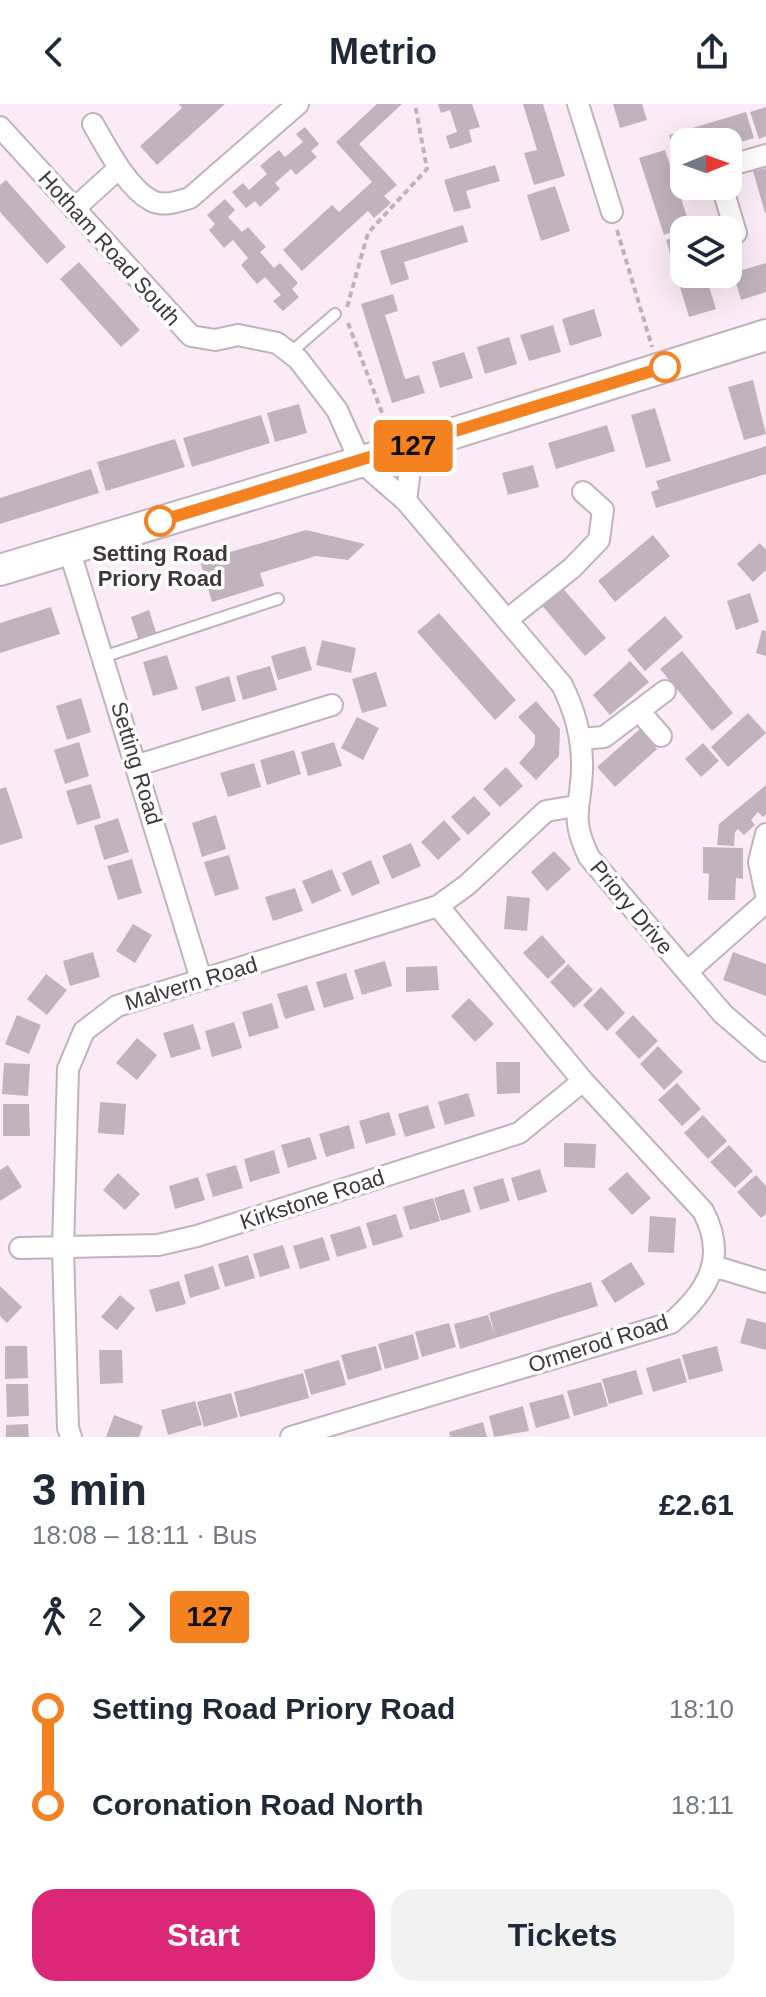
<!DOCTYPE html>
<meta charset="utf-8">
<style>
:root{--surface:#fff;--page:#f2f2f3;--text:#1f2937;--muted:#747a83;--accent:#db2777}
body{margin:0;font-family:Arial,sans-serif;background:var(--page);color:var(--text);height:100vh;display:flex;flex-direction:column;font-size:30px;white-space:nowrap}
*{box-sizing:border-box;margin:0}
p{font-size:26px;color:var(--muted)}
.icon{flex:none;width:44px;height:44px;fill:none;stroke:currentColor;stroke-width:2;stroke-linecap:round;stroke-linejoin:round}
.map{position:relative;height:1333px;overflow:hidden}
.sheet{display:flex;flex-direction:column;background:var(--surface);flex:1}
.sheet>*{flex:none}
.badge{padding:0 16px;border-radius:6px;font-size:28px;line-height:52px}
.needle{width:52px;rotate:89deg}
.buttons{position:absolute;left:670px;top:24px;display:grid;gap:16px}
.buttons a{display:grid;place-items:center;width:72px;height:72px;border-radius:16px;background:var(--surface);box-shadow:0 8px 32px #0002;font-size:40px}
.map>.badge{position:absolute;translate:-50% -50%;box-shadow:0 0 0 4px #fff}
.legs{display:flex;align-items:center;gap:12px;height:88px;padding:0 32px;font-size:26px}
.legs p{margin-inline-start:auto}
.head{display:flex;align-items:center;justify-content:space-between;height:136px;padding:0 32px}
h1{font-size:44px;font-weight:700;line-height:60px}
.cta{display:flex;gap:16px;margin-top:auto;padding:16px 32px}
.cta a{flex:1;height:92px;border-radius:24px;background:var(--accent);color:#fff;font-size:32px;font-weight:700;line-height:92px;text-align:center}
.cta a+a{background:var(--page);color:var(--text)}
ul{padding:0 32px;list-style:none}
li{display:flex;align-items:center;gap:28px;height:96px;font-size:30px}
li i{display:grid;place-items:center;width:12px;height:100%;margin:0 10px;background:currentColor}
li i::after{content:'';width:20px;height:20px;margin:-10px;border:6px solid;border-radius:50%;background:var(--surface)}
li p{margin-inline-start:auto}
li:first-child i{background:linear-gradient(#0000 50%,currentColor 0)}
li:last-child i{background:linear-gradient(currentColor 50%,#0000 0)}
header{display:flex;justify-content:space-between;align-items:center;height:104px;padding:0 32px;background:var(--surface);font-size:36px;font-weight:700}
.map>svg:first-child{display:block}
</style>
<header><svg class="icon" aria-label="back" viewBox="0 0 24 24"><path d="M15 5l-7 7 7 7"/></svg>Metrio<svg class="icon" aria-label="share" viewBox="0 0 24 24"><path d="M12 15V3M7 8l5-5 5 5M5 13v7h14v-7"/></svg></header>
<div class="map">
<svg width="766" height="1333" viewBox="0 0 766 1333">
<rect width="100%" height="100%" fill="#fbebf6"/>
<path fill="#c1b3bd" d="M179,0H225L157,61L140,42L182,4Z
M377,0H402L359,40L397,81L384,92L391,99L374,114L368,107L302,167L283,146L332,101L339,108L372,78L336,38Z
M438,0H472L480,23L469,26L472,38L450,45L446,32L457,28L450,6L441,9Z
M523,0H543L565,72L534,81L524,49L537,46Z
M613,0H642L647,16L620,24Z
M766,3V32L759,35L750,8Z
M746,8L754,34L728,42V38H684V56L677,58L669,31Z
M305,23L319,40L311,47L317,53L296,71L291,65L275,79L280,85L260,103L255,97L246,104L232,88L243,79L249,86L267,70L260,62L268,55L279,46L285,53L303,38L296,30Z
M665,46L690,122L664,131L639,54Z
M495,61L500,77L466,87L471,104L454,108L444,76Z
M766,64V109H765L753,67Z
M6,76L66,143L47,160L0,108V81Z
M555,82L570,127L541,137L527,91Z
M225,95L235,106L228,113L242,128L248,123L266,143L260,148L274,164L280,159L298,179L292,185L299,193L283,207L273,197L281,191L265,173L257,180L250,172L241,161L248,154L233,136L224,144L209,126L215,120L207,111Z
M463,121L468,138L404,158L409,175L391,181L380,147Z
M684,130V170H705L716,205L689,213L666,136Z
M79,158L140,226L121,243L60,175Z
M766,159V188L741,196L733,169Z
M393,190L398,207L385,211L405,275L419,271L425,289L392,299L361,200Z
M594,205L602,232L570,242L562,215Z
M553,221L561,248L529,257L520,231Z
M509,233L517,260L485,270L477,243Z
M464,248L473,274L440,284L432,258Z
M753,276L766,330L744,336L728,283Z
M299,300L307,329L275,338L267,309Z
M655,304L671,357L646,364L631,311Z
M261,311L270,339L192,363L183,334Z
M607,321L615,347L556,365L548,339Z
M175,335L185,363L106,387L97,358Z
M766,342V370L656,404L651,388L659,385L656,377Z
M533,361L539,383L508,391L502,369Z
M91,365L99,389L0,420V394Z
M306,426L365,440L348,456L316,452L260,469L264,482L212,498L200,457Z
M653,431L670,452L615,498L598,477Z
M760,439L766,446V466L753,478L737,460Z
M559,480L606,534L585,552L539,498Z
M750,489L759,518L736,526L727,497Z
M51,503L60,530L0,549V519Z
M149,506L157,531L139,537L131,513Z
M439,509L516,596L495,616L417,528Z
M665,512L683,533L645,567L627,546Z
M762,526L766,527V552L756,549Z
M322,536L356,544L351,569L316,561Z
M305,542L312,566L278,576L271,552Z
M682,547L733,609L712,627L660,565Z
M167,551L178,585L153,592L143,558Z
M630,557L649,578L610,611L593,591Z
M270,562L277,586L243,596L236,572Z
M376,568L387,602L362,609L352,575Z
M229,572L236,597L202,607L195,583Z
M81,594L91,628L67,636L56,602Z
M536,597L560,625L559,652L536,676L519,659L534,642L535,637V631L518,613Z
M748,609L766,629L728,663L711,643Z
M357,613L379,624L363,656L341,644Z
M640,625L657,645L615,683L597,663Z
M79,638L89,672L65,680L54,646Z
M334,638L342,662L308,672L301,648Z
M703,639L719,657L701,673L685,655Z
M294,646L301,670L267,681L260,656Z
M254,659L261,683L228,693L220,669Z
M506,663L523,682L500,703L483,685Z
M91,680L101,714L77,721L66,687Z
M766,681V710L763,713L758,708L751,716L755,721L744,731L738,725L735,728L734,742L717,741L719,720Z
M6,683L23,734L0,741V685Z
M474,692L491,710L468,731L451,713Z
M216,711L226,745L202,753L192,719Z
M118,714L129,748L104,756L94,722Z
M444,716L461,735L438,756L421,738Z
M411,739L421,762L392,775L382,752Z
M703,743L743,744V775L736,774L735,796H708L709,770L703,769Z
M554,747L571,765L547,787L531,768Z
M229,751L239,785L215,792L204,758Z
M132,755L142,789L118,796L107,762Z
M371,756L380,779L352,792L342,769Z
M332,765L341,787L312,800L302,777Z
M295,784L303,807L273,817L265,793Z
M507,792L530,794L527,827L504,825Z
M133,820L152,831L135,859L116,847Z
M542,831L566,858L548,875L523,849Z
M93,848L100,873L70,882L63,857Z
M733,848L766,860V892L723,876Z
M385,857L392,882L362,891L354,866Z
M568,860L593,886L574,904L550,878Z
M437,862L439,886L406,888V863Z
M346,869L354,895L324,904L316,878Z
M46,870L67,886L47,911L27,895Z
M307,881L315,906L285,915L277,890Z
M601,883L625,909L607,927L583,901Z
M469,894L494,920L475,938L451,912Z
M272,899L279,924L249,933L242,908Z
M17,911L41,921L29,950L5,940Z
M633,911L658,937L639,955L615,929Z
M234,918L242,944L212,953L205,927Z
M193,920L201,945L171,954L163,929Z
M137,934L157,951L137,976L116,959Z
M658,942L683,968L664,986L640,960Z
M496,958H520V989L497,990Z
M4,959L30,960L28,992L2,990Z
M677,979L701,1005L682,1022L658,996Z
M468,989L475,1012L445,1021L438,998Z
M100,998L126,1000L124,1031L98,1029Z
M3,1000H29L30,1032H3Z
M428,1001L435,1024L405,1033L398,1010Z
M389,1008L396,1031L366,1040L359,1017Z
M703,1011L727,1037L708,1055L684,1029Z
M349,1021L355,1044L326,1053L319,1030Z
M310,1033L317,1055L288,1064L281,1041Z
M564,1039L596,1040L595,1064L564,1063Z
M729,1041L753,1067L735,1084L710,1058Z
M274,1046L280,1069L250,1078L244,1055Z
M8,1061L22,1083L0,1097V1066Z
M236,1061L243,1084L213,1093L206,1070Z
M540,1065L547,1088L518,1097L511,1074Z
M627,1068L651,1094L632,1111L608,1085Z
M118,1069L140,1090L125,1106L103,1086Z
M756,1071L766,1082V1110L761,1114L737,1088Z
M198,1073L205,1096L175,1105L169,1082Z
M503,1074L510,1097L480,1106L473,1083Z
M464,1085L471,1108L441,1117L434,1094Z
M433,1094L440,1117L410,1126L403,1103Z
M396,1110L403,1133L373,1142L366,1119Z
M650,1112L676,1114L674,1149L648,1148Z
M360,1122L367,1144L337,1153L330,1131Z
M323,1133L330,1156L300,1165L293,1142Z
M283,1141L290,1164L260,1173L253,1150Z
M248,1151L255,1174L225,1183L218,1160Z
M631,1158L645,1180L615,1199L601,1177Z
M213,1162L220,1185L190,1194L184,1171Z
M179,1177L186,1200L156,1208L149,1186Z
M591,1178L598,1202L460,1245L454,1220L488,1211L495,1231L489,1209Z
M0,1182L22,1203L7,1219L0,1212Z
M120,1191L135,1204L117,1226L101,1213Z
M747,1214L766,1219V1246L740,1239Z
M449,1219L456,1243L422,1253L415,1228Z
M413,1230L419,1255L385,1265L378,1240Z
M5,1242H27L28,1274L5,1275Z
M376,1242L382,1266L348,1276L341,1251Z
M717,1242L723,1267L689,1276L682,1251Z
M99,1246H122L123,1279L100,1280Z
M680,1254L687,1278L653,1288L646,1264Z
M339,1256L346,1281L311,1291L304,1266Z
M636,1266L643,1290L609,1300L602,1275Z
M303,1269L309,1294L240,1313L234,1288Z
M601,1278L608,1302L574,1312L567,1287Z
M6,1280H28L29,1312L7,1313Z
M231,1289L238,1313L204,1323L197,1298Z
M563,1290L570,1314L536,1324L529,1299Z
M195,1297L202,1321L168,1331L161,1306Z
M523,1302L529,1327L494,1333L489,1312Z
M114,1311L143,1322L139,1333H106Z
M483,1318L487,1333H450L449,1328Z
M28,1320L29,1333H6V1321Z"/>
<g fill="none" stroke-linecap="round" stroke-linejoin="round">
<defs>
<path id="lane" d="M290,249L335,210
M103,553L278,495"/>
<path id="street" d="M578,0L612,108
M93,20C107,44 127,84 152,97C165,103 179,97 190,94L298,0
M0,23L191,232L215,236L238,231L277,239L298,255L337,306L360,357L406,397L562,581C576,609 583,636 582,667C580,707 570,714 589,753L723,910L766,947
M728,62L766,51
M722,82L736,129
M74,105L119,64
M406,397L413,342
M69,445L201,875
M508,515L572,464L599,436L603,406L583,388
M640,608L661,632
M580,635L604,633L665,587
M138,661L332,601
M766,730L759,758L766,791
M687,868L766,798
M20,1144L158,1141L197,1132L519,1029L583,977
M713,1162L766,1178
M71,1333L68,1324L63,1144L68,965L84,927L117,902L438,802L467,781L546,707L576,702
M291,1333L671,1219C708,1187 728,1154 703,1107L583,977L438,802"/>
<path id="secondary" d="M0,466L413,342L766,231"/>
</defs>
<use href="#lane" stroke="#c1b2bc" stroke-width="14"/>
<use href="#street" stroke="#c1b2bc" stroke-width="24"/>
<use href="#secondary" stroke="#c1b2bc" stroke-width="34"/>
<path stroke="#bfb2bb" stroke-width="4" stroke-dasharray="6 4" stroke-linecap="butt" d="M617,126L652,243
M347,203L368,129L427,65L415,0
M348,219L387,322"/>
<use href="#lane" stroke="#fff" stroke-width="10"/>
<use href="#street" stroke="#fff" stroke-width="20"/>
<use href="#secondary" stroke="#fff" stroke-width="30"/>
</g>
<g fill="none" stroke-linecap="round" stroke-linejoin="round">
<defs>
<path id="line-1" d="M160,417L665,263"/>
</defs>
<use href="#line-1" stroke="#fff" stroke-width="18"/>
<use href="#line-1" stroke="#f58220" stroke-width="12"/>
</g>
<g fill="#fff" stroke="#f58220" stroke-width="4">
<circle cx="665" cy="263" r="14"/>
<circle cx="160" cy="417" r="14"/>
</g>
<g text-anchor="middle" stroke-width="7" stroke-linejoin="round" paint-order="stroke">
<g font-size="22" fill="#3e383c" stroke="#fff">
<text transform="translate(110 144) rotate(48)" y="8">Hotham Road South</text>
<text transform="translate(137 659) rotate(73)" y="8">Setting Road</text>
<text transform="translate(632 803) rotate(50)" y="8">Priory Drive</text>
<text transform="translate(191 879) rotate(-17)" y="8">Malvern Road</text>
<text transform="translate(312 1095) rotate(-18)" y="8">Kirkstone Road</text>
<text transform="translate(598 1239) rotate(-18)" y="8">Ormerod Road</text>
</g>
<g font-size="22" font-weight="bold" fill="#3e383c" stroke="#fff">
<text x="160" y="457">Setting Road<tspan x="160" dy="25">Priory Road</tspan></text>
</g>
</g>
</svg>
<div class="buttons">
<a><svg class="needle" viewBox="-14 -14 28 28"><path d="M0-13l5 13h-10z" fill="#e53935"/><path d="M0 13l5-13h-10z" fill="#747a83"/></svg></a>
<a><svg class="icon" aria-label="layers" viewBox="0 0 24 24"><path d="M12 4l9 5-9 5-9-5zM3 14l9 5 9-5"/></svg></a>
</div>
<b class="badge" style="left:413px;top:342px;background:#f58220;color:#111">127</b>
</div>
<section class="sheet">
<div class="head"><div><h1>3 min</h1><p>18:08 – 18:11 · Bus</p></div><b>£2.61</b></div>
<div class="legs"><svg class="icon" aria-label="walk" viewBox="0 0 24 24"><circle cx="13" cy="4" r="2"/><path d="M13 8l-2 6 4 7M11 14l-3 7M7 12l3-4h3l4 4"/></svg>2<svg class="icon" aria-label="forward" viewBox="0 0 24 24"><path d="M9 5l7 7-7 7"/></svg><b class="badge" style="background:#f58220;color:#111">127</b></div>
<ul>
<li><i style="color:#f58220"></i><b>Setting Road Priory Road</b><p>18:10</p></li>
<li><i style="color:#f58220"></i><b>Coronation Road North</b><p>18:11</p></li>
</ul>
<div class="cta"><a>Start</a><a>Tickets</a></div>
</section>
